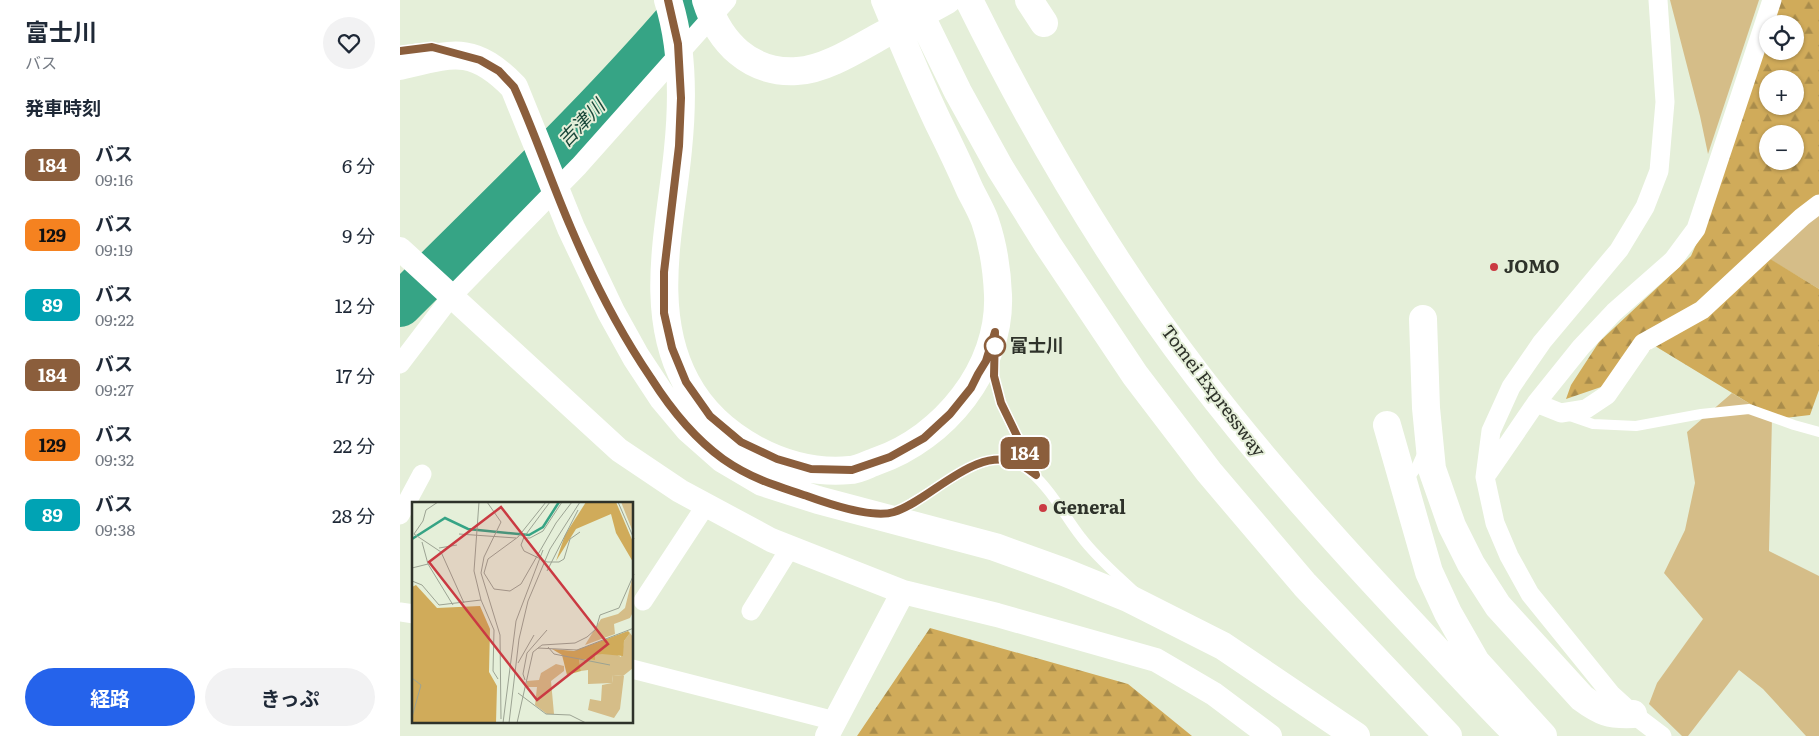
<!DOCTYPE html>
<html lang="ja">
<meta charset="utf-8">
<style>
:root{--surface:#fff;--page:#f2f2f3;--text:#1f2937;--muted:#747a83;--accent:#2563eb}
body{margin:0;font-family:Literata,"Noto Sans JP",serif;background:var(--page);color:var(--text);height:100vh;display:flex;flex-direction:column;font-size:19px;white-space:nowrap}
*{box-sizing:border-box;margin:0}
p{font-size:16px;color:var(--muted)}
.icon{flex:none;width:28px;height:28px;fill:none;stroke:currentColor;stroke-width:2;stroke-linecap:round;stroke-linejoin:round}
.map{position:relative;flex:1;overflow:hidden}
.drawer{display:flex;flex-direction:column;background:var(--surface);width:400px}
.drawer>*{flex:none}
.badge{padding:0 10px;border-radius:8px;font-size:18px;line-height:32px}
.buttons{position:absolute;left:1359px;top:15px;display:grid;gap:10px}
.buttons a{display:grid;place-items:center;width:45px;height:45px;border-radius:50%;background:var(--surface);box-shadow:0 1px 4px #0004;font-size:25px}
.map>.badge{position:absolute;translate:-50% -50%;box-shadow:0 0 0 2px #fff}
h2{padding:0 25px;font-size:19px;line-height:45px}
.round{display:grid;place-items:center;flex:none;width:52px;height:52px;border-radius:26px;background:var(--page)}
.summary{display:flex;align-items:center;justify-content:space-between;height:85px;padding:0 25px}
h1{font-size:24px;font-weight:700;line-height:38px}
.cta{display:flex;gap:10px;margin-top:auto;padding:10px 25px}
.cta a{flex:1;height:58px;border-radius:30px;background:var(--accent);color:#fff;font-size:20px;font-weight:700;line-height:58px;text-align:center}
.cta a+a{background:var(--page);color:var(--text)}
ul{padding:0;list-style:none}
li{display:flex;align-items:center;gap:15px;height:70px;padding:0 25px}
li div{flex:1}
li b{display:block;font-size:19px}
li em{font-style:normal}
li .badge{min-width:55px;font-weight:700;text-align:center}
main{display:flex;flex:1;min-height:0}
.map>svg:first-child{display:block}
</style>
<main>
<section class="drawer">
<div class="summary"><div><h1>富士川</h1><p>バス</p></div><a class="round"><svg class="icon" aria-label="heart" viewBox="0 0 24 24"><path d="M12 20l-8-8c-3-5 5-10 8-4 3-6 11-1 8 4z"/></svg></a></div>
<h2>発車時刻</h2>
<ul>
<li><span class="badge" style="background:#8b5e3c;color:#fff">184</span><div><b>バス</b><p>09:16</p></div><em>6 分</em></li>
<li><span class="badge" style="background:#f58220;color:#111">129</span><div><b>バス</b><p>09:19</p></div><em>9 分</em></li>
<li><span class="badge" style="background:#00a3b4;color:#fff">89</span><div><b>バス</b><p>09:22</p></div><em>12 分</em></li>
<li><span class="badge" style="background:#8b5e3c;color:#fff">184</span><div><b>バス</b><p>09:27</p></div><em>17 分</em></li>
<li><span class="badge" style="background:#f58220;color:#111">129</span><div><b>バス</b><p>09:32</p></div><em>22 分</em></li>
<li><span class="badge" style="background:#00a3b4;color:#fff">89</span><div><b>バス</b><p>09:38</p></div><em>28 分</em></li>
</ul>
<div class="cta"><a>経路</a><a>きっぷ</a></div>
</section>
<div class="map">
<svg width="1419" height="736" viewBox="0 0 1419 736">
<defs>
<pattern id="forest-firs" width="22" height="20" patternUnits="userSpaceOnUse" patternTransform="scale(1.25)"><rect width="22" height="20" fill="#d0ab5a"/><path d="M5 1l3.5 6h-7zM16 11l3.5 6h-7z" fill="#a98c4b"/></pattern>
</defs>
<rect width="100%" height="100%" fill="#e5efd9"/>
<path fill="#d5bd88" d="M1270,0H1359L1308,154L1300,116Z
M1419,204V289L1366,257Z
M1332,393L1372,417L1369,551L1419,576V736H1406L1363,689L1339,670L1288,736H1282L1249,704L1257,683L1303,619L1264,573L1285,530L1295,483L1287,432Z"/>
<path fill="url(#forest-firs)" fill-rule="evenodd" d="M1376,0H1419V204L1367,257L1419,289V390L1410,415L1375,419L1255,346L1201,387L1166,399L1171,385L1199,342L1291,256L1311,210L1367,26L1368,51H1395V24H1368ZM1368,79H1395V106H1368ZM1368,134H1395V161H1368Z
M530,628L728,684L792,736H457Z"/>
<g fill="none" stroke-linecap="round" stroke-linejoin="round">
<path stroke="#36a485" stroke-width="44" d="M0,305C100,205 203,108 294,0"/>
<path stroke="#fff" stroke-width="10" d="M0,51L20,48
M594,360V377L601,403L635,474
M1167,415L1193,424L1236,426L1301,414L1349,409L1394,425L1419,432
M1007,481L1015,470L1023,452
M491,513C500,511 509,505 518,499C539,487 560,470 584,462C631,446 657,507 681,537C696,557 716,574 734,591"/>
<path stroke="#fff" stroke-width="19" d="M1258,0L1265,102L1259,171L1245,207L1219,250L1142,342L1111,387L1091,431L1085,477L1095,523L1109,556L1130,594L1211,694L1233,714L1262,736
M0,364L51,297L179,166L327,0
M1136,403L1161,413L1186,409L1207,395L1243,343L1302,310L1402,217L1419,204
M1088,473L1136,403L1181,347L1214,312L1273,260L1296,229L1372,0
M0,515L22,474
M243,601L306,505
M351,611L390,548
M0,612L14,614
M232,669L435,721"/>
<path stroke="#fff" stroke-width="24" d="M0,249L219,450L280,491L371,540L503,592L597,615L756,660L814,694L870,736
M427,736L503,592"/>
<path stroke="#fff" stroke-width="28" d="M268,0C283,47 283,100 278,149C271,225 247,310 286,382C316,438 386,476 450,470C459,470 468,464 477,461C544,438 601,368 598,295C597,271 593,244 585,221C581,210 575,200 570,190C560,167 549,144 538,122C519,82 502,41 485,0
M306,0C319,42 350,74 397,71C423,70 454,51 477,38C500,25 524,13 547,0
M513,0L558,92L600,168L648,245L735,375L809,472L905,585L1048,736
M569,0C634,131 709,260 798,376C867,466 942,549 1020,632C1053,667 1085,702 1119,736
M629,0L644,23
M0,66C54,53 73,45 114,87L171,228L211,312L236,357L263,398L289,429L323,459L362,482L418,500L595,547L664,572L728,598L823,646L956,736
M1023,319L1026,408L1032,469L1052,526L1071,564L1098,606L1182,698C1201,712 1209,715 1233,714
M987,425L1029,572L1048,613L1076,662L1143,736"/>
</g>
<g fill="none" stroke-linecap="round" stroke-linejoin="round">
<defs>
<path id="line" d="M0,51L32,47L80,60L99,71L114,87C135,133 151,182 171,228C193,280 219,331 251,378C270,408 294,438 323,459C350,478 376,486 407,496C429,504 472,519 494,512C532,500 576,443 620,464C625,467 631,471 636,475L601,403L594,376L595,332L586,361L578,374L571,388L550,414L524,438L490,457L452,470L411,469L377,459L341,442L310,416L286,382L272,348L264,313V272L279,146L281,98L278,44L268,0"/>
</defs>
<use href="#line" stroke="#fff" stroke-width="11"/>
<use href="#line" stroke="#8b5e3c" stroke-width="8"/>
</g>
<g fill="#ca3a42" stroke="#e5efd9" stroke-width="2">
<circle cx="1094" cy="267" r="5"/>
<circle cx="643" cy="508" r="5"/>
</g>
<circle fill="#fff" stroke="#8b5e3c" stroke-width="2.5" cx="595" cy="346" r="10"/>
<g text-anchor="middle" stroke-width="4" stroke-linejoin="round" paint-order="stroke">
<g font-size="18" font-weight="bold" fill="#2e322a" stroke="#e5efd9" text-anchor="start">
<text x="1104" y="273">JOMO</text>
<text x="653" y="514">General</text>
</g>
<g font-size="18" font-weight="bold" fill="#2e322a" stroke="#e5efd9" text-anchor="start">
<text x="610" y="352">富士川</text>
</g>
<g font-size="18" fill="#2e322a" stroke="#e5efd9">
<text transform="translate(813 391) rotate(53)" y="6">Tomei Expressway</text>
</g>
<g font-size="19" font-style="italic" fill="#1a483a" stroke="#e5efd9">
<text transform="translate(181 123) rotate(-46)" y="7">吉津川</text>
</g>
</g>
<g transform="translate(12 502)">
<rect width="221" height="221" fill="#e5efd9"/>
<path d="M209,0H221V30ZM221,73V110L218,116L202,122L203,132L173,143L189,117L206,112L213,106ZM218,131L221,135V166L211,174L201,173L200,181L176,182V168L169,169L167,157L182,158L183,152L202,151L209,155L212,139ZM144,162L152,164V169L139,179L142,212H135L123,203L125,185H114L115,179L127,178L129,171Z" fill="#d5bd88"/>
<path d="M174,0H204L221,40V60L204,31L199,12L164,27L144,59L153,33ZM4,83L25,106L68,104L78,127L77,170L85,184L84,221H0V85ZM216,129L218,131L212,139L211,154L190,152L183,153V158L167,157L169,169L155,173L150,153L140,147L162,149Z" fill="#d0ab5a"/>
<path d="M201,173L212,174L208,207L202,216L176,208L178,197L189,199L190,183L200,181Z" fill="#d5bd88"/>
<path fill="none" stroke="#36a485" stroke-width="2.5" d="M0,37L33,16L56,27L117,33L131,25L147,0"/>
<path fill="none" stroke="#9ca393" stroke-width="1" d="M26,0L14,8L11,19L2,32L29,50L52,101M67,0L62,69L69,98L82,128L81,169L86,177M75,0L89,20L72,55L69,71L88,133L89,217M134,0L106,35L76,57L72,71L82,87L98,89L109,82L144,21L160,0M138,0L112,35L109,43L112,49L135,60H147L152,57L158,37L168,30M206,0L222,37M47,32L104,36M111,36H118L131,29L150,0M10,40L16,62L41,103M27,46L45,43M0,66L16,62M135,69L166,8M0,79L10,83L27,103L69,98M136,145L142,152L198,163M126,146L165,148L222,126M106,161L122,133M0,176L9,183L0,215M113,178L111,172L115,151L135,128M106,191L134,212L158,213L174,221M91,221L104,119L131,48M97,221L107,137L116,99L138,47L168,0M105,221L121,150L130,143L163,141L175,135L184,127L188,113L207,106L222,72"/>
<path fill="#ca3a42" fill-opacity="0.15" stroke="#ca3a42" stroke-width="2.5" d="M89,5L196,142L125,198L17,60Z"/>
<rect width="221" height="221" fill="none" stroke="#2e322a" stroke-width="2.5"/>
</g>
</svg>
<div class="buttons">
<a><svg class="icon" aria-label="locate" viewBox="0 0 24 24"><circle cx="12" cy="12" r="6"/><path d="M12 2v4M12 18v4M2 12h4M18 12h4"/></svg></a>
<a>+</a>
<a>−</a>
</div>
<b class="badge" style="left:625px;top:453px;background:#8b5e3c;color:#fff">184</b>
</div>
</main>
